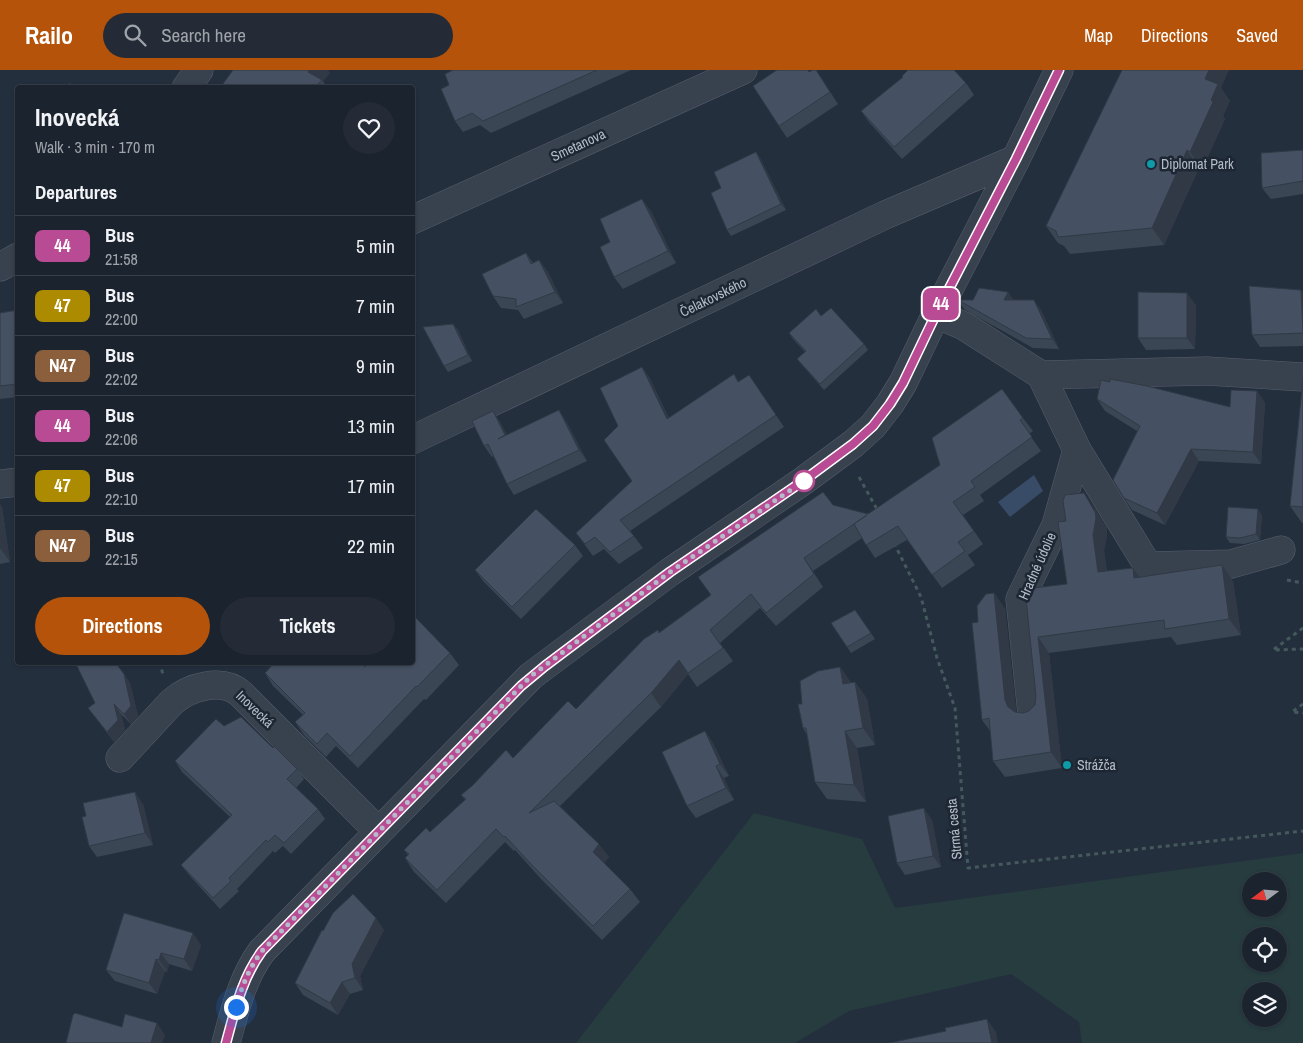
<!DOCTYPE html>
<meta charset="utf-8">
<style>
:root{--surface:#1b232e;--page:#242b36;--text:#f1f3f6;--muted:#a0a4aa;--line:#39404a;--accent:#b45309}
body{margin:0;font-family:"Archivo Narrow",sans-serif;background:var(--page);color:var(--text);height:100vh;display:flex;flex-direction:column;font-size:19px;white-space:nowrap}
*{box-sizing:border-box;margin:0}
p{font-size:16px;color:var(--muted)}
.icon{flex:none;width:28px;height:28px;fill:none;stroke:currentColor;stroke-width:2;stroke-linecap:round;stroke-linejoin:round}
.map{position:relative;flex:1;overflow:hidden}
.panel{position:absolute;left:15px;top:15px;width:400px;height:580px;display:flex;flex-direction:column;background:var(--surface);border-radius:5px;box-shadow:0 1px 4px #0004,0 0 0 1px var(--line)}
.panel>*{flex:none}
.badge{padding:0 10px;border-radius:8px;font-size:18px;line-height:32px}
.needle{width:32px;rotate:254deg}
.fabs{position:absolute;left:1242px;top:802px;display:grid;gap:10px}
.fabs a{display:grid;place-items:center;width:45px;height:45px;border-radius:50%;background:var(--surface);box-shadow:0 1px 4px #0004,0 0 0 1px var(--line);font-size:25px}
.you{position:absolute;width:25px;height:25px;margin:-12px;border:4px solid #fff;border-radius:50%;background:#1a73e8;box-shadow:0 0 0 8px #1a73e833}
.map>.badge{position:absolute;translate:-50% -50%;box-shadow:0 0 0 2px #fff}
h2{padding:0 20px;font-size:19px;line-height:45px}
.round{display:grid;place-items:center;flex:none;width:52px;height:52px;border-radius:26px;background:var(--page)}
.head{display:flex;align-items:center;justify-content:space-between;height:85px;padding:0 20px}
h1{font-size:24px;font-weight:700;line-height:38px}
.primary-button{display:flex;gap:10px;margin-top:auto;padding:10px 20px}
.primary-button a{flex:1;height:58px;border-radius:30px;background:var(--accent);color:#fff;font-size:20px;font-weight:700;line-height:58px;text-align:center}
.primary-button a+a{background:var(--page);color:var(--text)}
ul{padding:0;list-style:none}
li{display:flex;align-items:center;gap:15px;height:60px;padding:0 20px;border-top:1px solid var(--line)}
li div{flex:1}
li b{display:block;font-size:19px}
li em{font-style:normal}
li .badge{min-width:55px;font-weight:700;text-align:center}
header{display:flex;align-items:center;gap:30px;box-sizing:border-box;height:70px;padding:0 25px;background:var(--accent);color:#fff}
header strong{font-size:24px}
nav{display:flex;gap:28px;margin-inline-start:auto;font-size:18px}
.search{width:350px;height:45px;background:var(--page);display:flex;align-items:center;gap:12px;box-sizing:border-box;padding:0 18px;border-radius:28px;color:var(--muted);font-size:19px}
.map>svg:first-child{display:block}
</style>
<header>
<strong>Railo</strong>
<div class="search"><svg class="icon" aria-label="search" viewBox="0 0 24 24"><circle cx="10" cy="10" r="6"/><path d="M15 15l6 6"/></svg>Search here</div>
<nav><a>Map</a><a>Directions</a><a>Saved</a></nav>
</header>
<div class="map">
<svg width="1303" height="973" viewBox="0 0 1303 973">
<rect width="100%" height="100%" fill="#242f3e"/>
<path fill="#263c3f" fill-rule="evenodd" d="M754,743L862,769L895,838L1303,783V973H1082L1079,952L1011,904L849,941L795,973H576ZM1251,811H1279V839H1251ZM1251,866H1279V894H1251ZM1251,921H1279V949H1251Z"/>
<path fill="#394c67" d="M1034,405L1043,421L1010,447L998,432Z"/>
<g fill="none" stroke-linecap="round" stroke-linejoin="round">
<defs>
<path id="minor" d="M186,18L199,0
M412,150L743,0
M0,197L18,187
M936,244L964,256L1041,305L1077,380L1148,496L1231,494L1281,480
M1041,305L1207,301L1303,307
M412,370L885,145L1016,89
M0,414L18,412
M1032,644L1020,529L1056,455L1077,380
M120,688L172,632C189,617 222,607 241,624L378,761
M226,973C235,940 242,908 262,881L531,606L670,502L803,411L853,374L873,356L890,334L903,313L936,244L1016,89L1059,0"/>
</defs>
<use href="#minor" stroke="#565f6c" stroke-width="29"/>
<path stroke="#44595c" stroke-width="3" stroke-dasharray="4 4" stroke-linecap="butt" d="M859,407L878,441
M894,473L921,527L937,588L955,638L968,798L1303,761
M1287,510L1303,513
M1303,558L1273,580L1303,579
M159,592L163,604
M1303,634L1292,642L1303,643"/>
<use href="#minor" stroke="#38414e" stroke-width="28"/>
</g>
<path fill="#3b4654" d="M453,0H631L491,63L480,55L463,62L455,51L449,15Z
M816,0L838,34L787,68L779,56L810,2Z
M330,3L323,11L327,18H220Z
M966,13L974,25L902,89L869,52L861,41Z
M1221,18L1230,31L1223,46L1225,49L1202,99L1199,98L1164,175L1070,184L1064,176L1058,173L1046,156Z
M1303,80V124L1271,129L1262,118Z
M756,82L760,88L786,140L731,166L727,160L721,118Z
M651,141L676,193L623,219L614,207L610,172Z
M526,183L533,193L539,190L548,202L563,233L524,249L518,240L501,238L493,226Z
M1008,222L1013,230L1041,240L1059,279L1033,278L965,240L958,230H973Z
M1303,222V276L1260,277L1252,265Z
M1196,235L1195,279L1146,280L1138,268Z
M18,240V327L0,329V243Z
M821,246L864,274L868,280L824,320L802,295L797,289L805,282L793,269L789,263Z
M453,254L458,260L472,291L448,302L444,296Z
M642,297L650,309L669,348L739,312L749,305L784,357L630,461L643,478L619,494L604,479L593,486L576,463L632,411L618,356Z
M1303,309V453H1302L1290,436Z
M1257,321L1265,333L1261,394L1199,391L1165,455L1132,440L1124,428L1137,361L1105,341L1097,329L1230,337Z
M493,341L500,352L507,365L566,351L587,391L514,425L507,414L493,386L492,387L484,376Z
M1023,348L1033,361L1029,364L1041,381L980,425L984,431L963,445L983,474L968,485L975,495L942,518L907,470L875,488L862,468L813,501L823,517L776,556L760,538L720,573L733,591L697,617L688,604L661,637L560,736L609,787L604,793L630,819L640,832L602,870L541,809L515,780L514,781L505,772L446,833L414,802L405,788L408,785L404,780L430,762L465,730L461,725L513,688L576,639L660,562L833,435L868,444Z
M0,434L2,437L10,492L0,494Z
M1095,439L1107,458V465L1104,481L1107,501L1133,498L1139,507L1233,511L1241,565L1177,575L1171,567L1049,583L1062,698L1005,707L993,691L991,662L982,650L978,552L994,523L1005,539L1016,642L1023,643L1029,641L1035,635L1036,626L1025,519L1067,514L1066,451Z
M1262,445L1260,470L1244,474L1230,473L1226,467Z
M575,475L583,486L521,549L484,512L475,500Z
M855,540L875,569L851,583L831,553Z
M450,583L459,595L426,630L424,629L358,698L336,676L326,687L304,665L295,652L303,645L273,616L265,603L365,597Z
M75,592H122L117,595L130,613L138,646L131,654L121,644L125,660L114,672L88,638L95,633Z
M840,597L851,613L855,612L867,629L875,675L857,678L866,732L827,729L815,712L807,665L803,658L802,634Z
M224,656L273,678L297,699L304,709L296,718L318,739L325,749L291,784L283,776L275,783L273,781L237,819L239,821L220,839L189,805L181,795L230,747L182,702L175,691Z
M705,661L713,673L729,706L724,708L734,730L696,748L687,736Z
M143,734L153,775L97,787L89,776Z
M932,750L941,797L905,805L897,793Z
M124,843L201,875L192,901L169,894L167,902L165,901L157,924L115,911L106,900Z
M384,860L360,906L363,920L350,924L338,945L303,925L295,913L323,861Z"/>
<path fill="#303945" d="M309,0H328L330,3L323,11L308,2Z
M816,0L823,10L838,34L830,22Z
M1209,0H1229L1221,18L1230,31L1223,46L1225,49L1202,99L1190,82L1211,30L1205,9Z
M1187,80L1199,98L1164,175L1152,158Z
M756,82L760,88L786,140L781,134Z
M642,129L651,141L676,193L668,181Z
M539,190L548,202L563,233L555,222Z
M1301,220L1303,222V262Z
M1008,222L1015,232L1004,230Z
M1187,223L1196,235L1195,279L1187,268Z
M1034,230L1041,240L1059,279L1052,269Z
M453,254L458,260L472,291L468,285Z
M642,297L650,309L675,361L667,349Z
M1257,321L1265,333L1261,394L1253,382Z
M559,340L566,351L587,391L579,380Z
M493,341L500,352L513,376L505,365Z
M1191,379L1199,391L1165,455L1157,443Z
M1084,423L1095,439L1107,458V465L1104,481L1109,518L1098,502Z
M0,434L2,437L10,492L0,478Z
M1258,439L1262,445L1260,470L1256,464Z
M804,488L813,501L823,517L814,504Z
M1222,495L1233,511L1241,565L1229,549Z
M1133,498L1144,514L1134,508Z
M994,523L1005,539L1017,646L1008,637L1005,630Z
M1038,567L1049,583L1062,698L1051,682Z
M679,590L688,604L661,637L651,623Z
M840,597L852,614H843Z
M124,604L130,613L138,646L131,654L124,644Z
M855,612L867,629L875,675L863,658Z
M114,634L121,644L125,660L114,672L107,662Z
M705,661L713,673L729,706L720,694Z
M845,661L857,678L866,732L854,715Z
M716,696L724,708L734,730L726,718Z
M135,722L143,734L153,775L145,763Z
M924,738L932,750L941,797L933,786Z
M599,774L609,787L602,795L593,782Z
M376,848L384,860L360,906L363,920L355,908L352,894Z
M193,863L201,875L192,901L184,889Z
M161,883L169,894L167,902L159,890Z
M156,889L165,901L157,924L149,913Z
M342,912L350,924L338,945L330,933Z
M987,949L996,962L998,973H992Z
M157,953L165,965L162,973H151Z"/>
<path fill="#455162" stroke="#303945" d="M233,0H309L308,2L322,10L314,18H220Z
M453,0H597L483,51L472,43L455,51L441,19L449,15L445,4Z
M777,0H808L809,2L813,0H816L830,22L779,56L753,16Z
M908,0H954L966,13L894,77L861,41L903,7L902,6Z
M1122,0H1209L1205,9L1218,14L1211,30L1213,32L1190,82L1187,80L1152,158L1058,167L1056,161L1046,156Z
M70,13L73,18H63Z
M1303,80V111L1262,118L1261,83Z
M756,82L781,134L727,160L711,123L721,118L714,102Z
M642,129L668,181L614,207L600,177L610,172L600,149Z
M526,183L531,194L539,190L555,222L516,237V229L493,226L482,204Z
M1249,216L1301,220L1303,263L1252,265Z
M979,218L1008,222L1004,230H1034L1052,269L1026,268L958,230H973Z
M1138,222L1187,223V268H1138Z
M831,238L864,274L820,314L797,289L806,281L789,263L816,239L821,246Z
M18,240V314L0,316V243Z
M453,254L468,285L444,296L423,257Z
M642,297L667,349L734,304L738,312L749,305L776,345L620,450L634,466L610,482L595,467L585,474L576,463L632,411L604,370L618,356L600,318Z
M1110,309L1147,316L1230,337L1231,320L1257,321L1253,382L1191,379L1157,443L1124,428L1113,410L1140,356L1097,329L1101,310L1110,312Z
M1303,309V437L1290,436Z
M1002,319L1023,348L1020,350L1032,367L971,411L975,417L953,432L974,461L958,472L965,481L932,505L898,456L866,475L854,454L867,445L804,488L814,504L766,543L751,524L710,560L723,578L688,603L679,590L651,623L529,743L554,731L599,774L593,782L630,819L593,856L532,795L505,766L504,767L496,759L437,820L405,788L409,784L404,780L426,758L430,762L466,729L461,725L472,716L506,680L513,688L568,631L576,639L644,569L658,560L659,563L711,525L698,507L823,422L833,435L868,444L940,395L932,368Z
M559,340L579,380L507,414L488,374L484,376L472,351L493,341L505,365L498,369Z
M1084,423L1095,442L1096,448L1093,465L1098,502L1133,498L1134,508L1222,495L1229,549L1165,559L1164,550L1038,567L1051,682L993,691L989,648L982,650L972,553L978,552L977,536L986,524L994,523L1005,630L1008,637L1015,642L1023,643L1029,641L1035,635L1036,626L1025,519L1067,514L1058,452L1066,451L1063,431L1065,425Z
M1228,437L1258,439L1256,464L1240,468L1226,467Z
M536,439L575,475L512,537L475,500Z
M855,540L871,563L847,577L831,553Z
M415,547L450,583L417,617L416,616L350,686L327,663L317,674L295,652L305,643L265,603L275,592H361L365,597L370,592H412V550Z
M75,592H115L124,604L131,636L124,644L114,634L118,650L107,662L88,638L95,633Z
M840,597L843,614L855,612L863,658L845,661L854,715L815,712L806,658H803L798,634H802L800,611L818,601Z
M241,647L273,678L274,676L297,699L287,709L318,739L284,773L275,765L268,772L266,770L229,808L231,811L213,828L181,795L232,745L175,691L216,649L224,656Z
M705,661L720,694L716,696L726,718L687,736L662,682Z
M135,722L145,763L89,776L82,747L86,746L83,733Z
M924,738L933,786L897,793L888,746Z
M353,824L376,848L352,894L355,908L342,912L330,933L295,913L322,860L323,861L333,843Z
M124,843L193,863L184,889L161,883L159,890L156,889L149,913L106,900Z
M75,943L122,957L125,944L157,953L151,973H66L73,945Z
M987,949L992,973H889L946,961L945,958Z"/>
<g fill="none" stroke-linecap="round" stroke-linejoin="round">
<defs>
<path id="line" d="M226,973C235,940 242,908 262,881L521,616L545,596L670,502L803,411L853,374L873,356L890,334L903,313L936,244L1016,89L1059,0"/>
</defs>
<use href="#line" stroke="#fff" stroke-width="11"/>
<use href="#line" stroke="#b94b94" stroke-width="8"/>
<path stroke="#b4bcc9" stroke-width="5" stroke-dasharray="0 9" d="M236,937C242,916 249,898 262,881L531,606L670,502L804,411"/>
</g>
<g fill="#0f9aa8" stroke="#1d2633" stroke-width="2">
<circle cx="1151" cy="94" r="5"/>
<circle cx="1067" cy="695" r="5"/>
</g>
<circle fill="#fff" stroke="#b94b94" stroke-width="2.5" cx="804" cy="411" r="10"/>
<g text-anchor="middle" stroke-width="5" stroke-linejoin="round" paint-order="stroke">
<g font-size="14" fill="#b4bcc9" stroke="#1d2633">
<text transform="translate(578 75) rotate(-25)" y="5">Smetanova</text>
<text transform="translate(713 227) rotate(-26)" y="5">Čelakovského</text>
<text transform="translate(1037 496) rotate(-66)" y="5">Hradné údolie</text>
<text transform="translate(255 639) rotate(44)" y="5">Inovecká</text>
<text transform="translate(954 759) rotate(-95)" y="5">Strmá cesta</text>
</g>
<g font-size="14" fill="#b4bcc9" stroke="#1d2633" text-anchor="start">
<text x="1161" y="99">Diplomat Park</text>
<text x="1077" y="700">Strážča</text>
</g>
</g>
</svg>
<div class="fabs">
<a><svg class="needle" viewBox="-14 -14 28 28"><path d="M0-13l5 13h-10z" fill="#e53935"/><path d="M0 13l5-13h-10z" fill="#a0a4aa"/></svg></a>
<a><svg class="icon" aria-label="locate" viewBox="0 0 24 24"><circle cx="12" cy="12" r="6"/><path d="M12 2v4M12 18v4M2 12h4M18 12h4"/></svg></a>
<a><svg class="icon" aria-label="layers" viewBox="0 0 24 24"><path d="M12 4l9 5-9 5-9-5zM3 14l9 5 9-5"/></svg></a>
</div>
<div class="you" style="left:236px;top:937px"></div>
<b class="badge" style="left:941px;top:234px;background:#b94b94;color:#fff">44</b>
<section class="panel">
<div class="head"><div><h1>Inovecká</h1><p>Walk · 3 min · 170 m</p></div><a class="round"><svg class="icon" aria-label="heart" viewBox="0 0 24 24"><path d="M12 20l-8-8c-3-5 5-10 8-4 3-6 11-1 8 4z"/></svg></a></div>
<h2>Departures</h2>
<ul>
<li><span class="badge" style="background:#b94b94;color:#fff">44</span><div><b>Bus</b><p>21:58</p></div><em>5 min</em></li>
<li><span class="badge" style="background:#ad8b00;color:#fff">47</span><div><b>Bus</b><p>22:00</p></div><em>7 min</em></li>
<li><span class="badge" style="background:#8b5e3c;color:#fff">N47</span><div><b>Bus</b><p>22:02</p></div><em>9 min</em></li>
<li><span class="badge" style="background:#b94b94;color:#fff">44</span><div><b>Bus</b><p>22:06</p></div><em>13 min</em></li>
<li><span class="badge" style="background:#ad8b00;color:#fff">47</span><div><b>Bus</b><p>22:10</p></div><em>17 min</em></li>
<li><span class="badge" style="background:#8b5e3c;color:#fff">N47</span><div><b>Bus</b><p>22:15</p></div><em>22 min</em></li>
</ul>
<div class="primary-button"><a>Directions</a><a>Tickets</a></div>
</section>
</div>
